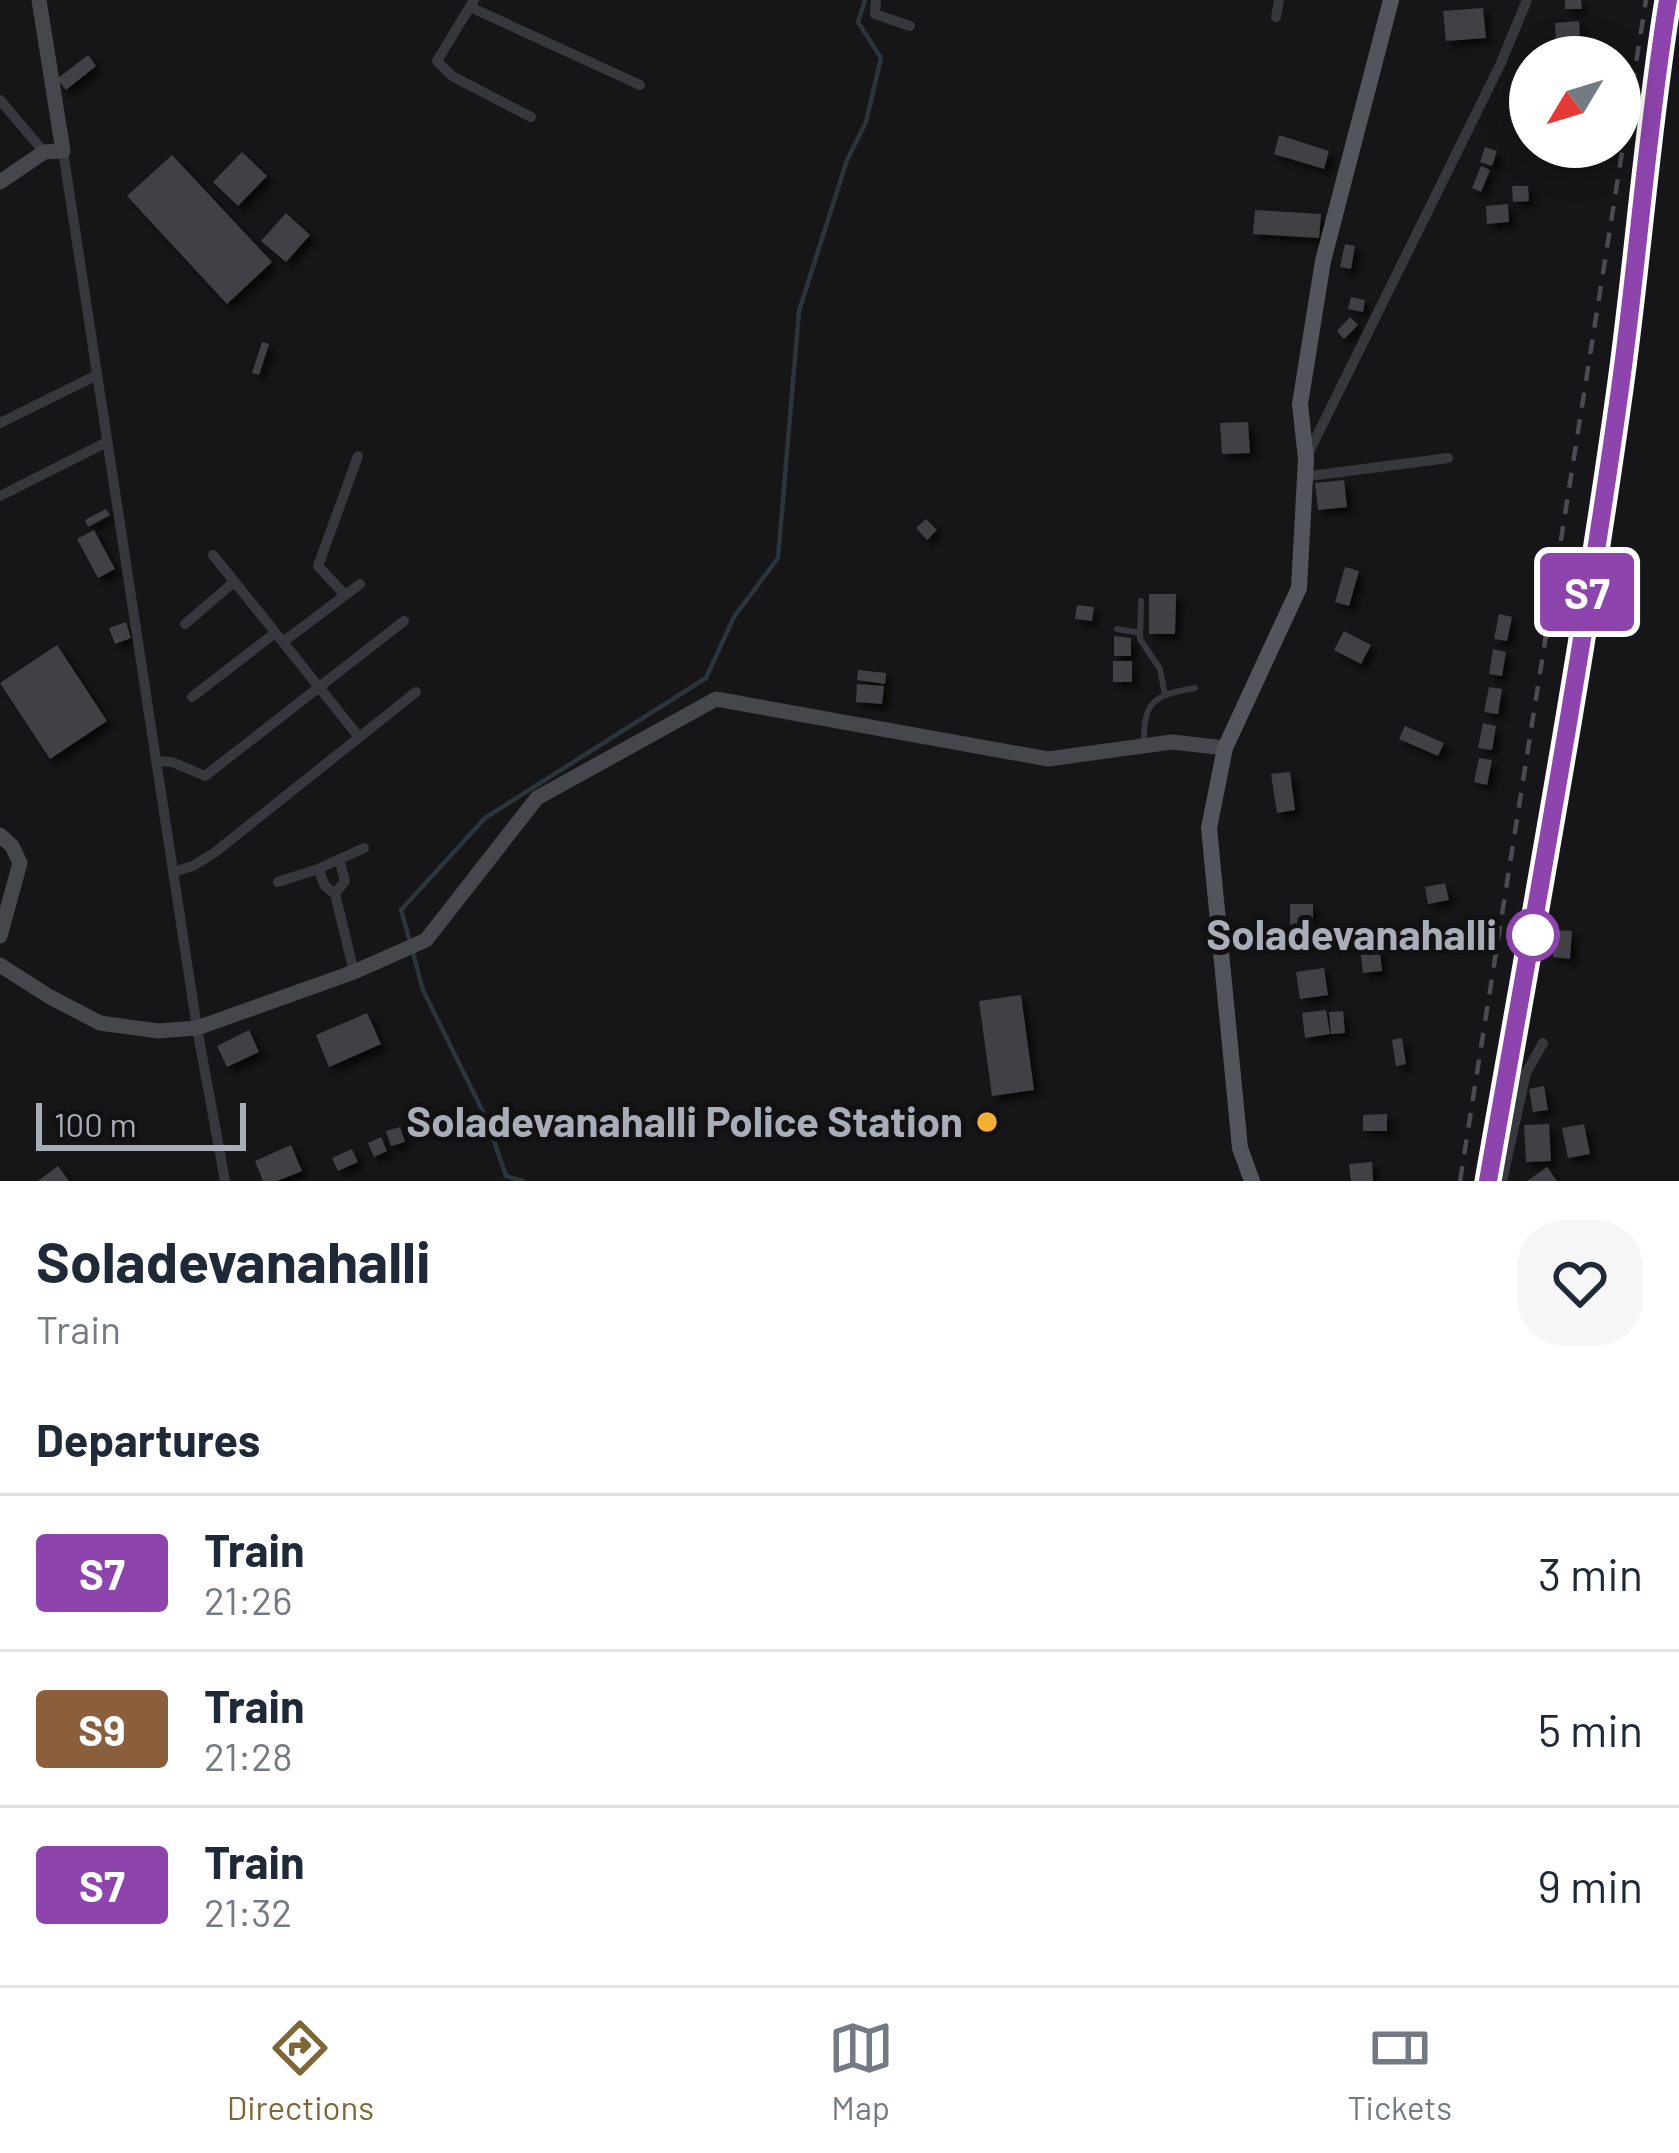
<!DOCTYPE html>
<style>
:root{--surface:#fff;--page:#f6f6f7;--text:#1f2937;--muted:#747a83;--line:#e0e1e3;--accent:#7e6636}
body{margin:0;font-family:Barlow,sans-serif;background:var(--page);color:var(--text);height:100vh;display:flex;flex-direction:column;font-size:45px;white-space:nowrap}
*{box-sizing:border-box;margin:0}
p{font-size:39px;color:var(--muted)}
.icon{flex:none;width:66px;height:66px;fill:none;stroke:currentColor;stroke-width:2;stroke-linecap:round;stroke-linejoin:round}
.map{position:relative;height:1181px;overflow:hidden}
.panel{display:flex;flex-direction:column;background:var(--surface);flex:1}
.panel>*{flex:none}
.badge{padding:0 24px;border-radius:9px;font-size:42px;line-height:78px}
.needle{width:78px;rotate:232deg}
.fabs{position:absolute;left:1509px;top:36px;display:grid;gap:24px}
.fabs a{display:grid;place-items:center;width:132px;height:132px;border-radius:50%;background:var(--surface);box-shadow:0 6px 30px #0003;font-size:60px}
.scale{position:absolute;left:36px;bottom:30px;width:210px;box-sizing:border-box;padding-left:12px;border:6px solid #a8adb8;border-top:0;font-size:33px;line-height:42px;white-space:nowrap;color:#a8adb8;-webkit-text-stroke:9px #111113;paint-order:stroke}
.map>.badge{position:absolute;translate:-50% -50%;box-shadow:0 0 0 6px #fff}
h2{padding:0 36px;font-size:45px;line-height:108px}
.round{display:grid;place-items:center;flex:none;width:126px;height:126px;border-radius:48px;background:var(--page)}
.head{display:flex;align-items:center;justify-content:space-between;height:204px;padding:0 36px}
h1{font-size:57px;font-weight:700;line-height:90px}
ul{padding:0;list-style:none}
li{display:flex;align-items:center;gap:36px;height:156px;padding:0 36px;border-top:3px solid var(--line)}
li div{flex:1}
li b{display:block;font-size:45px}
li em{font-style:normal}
li .badge{min-width:132px;font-weight:700;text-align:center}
.tab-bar{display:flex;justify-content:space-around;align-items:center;height:168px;border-top:3px solid var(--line);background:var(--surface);font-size:33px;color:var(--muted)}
.tab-bar a{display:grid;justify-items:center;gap:6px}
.tab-bar .on{color:var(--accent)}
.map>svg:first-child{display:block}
</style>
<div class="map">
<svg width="1679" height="1181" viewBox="0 0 1679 1181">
<defs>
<filter id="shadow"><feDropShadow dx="6" dy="6" stdDeviation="3" flood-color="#0009"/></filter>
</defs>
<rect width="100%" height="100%" fill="#161618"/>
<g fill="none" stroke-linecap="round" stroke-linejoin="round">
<path stroke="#2c353c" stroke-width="4.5" d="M410,942L401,910L485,818L706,678L734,617L778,558L799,311L847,160L866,122L881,58L858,22L865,0
M413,953L423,990L486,1118L506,1176L523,1181"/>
</g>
<path fill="#404145" filter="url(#shadow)" d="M1565,0H1581L1582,9H1565Z
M1483,8L1486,38L1446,41L1443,11Z
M1579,21L1580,40L1556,41L1555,23Z
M88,55L96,66L66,90L57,79Z
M1279,135L1329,151L1324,169L1274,154Z
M1485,147L1497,151L1492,166L1480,162Z
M242,152L267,176L238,206L213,182Z
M172,155L272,262L227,304L127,196Z
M1481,166L1490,170L1481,192L1472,188Z
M1512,186H1528L1529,201L1513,202Z
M1508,204L1509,222L1487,224L1486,206Z
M1255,210L1321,214L1319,238L1253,234Z
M286,213L310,235L286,262L261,241Z
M1345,244L1355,246L1351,269L1340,267Z
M1351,297L1365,300L1363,312L1348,309Z
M1350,317L1358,325L1344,339L1337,331Z
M262,342L269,344L259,375L252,373Z
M1248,422L1250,453L1222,454L1220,423Z
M1344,480L1347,507L1318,510L1315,483Z
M106,509L110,515L88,527L85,520Z
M926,519L937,530L927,540L916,528Z
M94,530L115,569L98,578L77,539Z
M1345,567L1359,571L1349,606L1335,602Z
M1149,594H1176L1175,634H1149Z
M1077,605L1094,607L1092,621L1075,619Z
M1499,614L1512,617L1507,641L1494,639Z
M126,622L131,638L115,644L109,628Z
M1344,631L1371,645L1361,664L1334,650Z
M1114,636L1131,638V656H1114Z
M57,645L107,721L50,759L0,683Z
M1493,649L1506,652L1502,676L1489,674Z
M1113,661H1132V682H1113Z
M858,670L886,673L885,684L857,680Z
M857,684L884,686L882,704L856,702Z
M1489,687L1502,689L1498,714L1484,712Z
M1483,723L1496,726L1492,750L1478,748Z
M1405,726L1444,743L1438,756L1399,739Z
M1479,758L1492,760L1487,785L1474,782Z
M1290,772L1295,810L1277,813L1271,774Z
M1445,883L1449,900L1428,904L1425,887Z
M1290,904H1313V931L1290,930Z
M1555,930L1572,931L1570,959L1553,957Z
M1379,944L1382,971L1363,973L1360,946Z
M1324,968L1328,995L1300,999L1296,972Z
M1021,995L1034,1090L992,1096L979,1001Z
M1326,1010L1330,1034L1305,1038L1302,1013Z
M1343,1011L1345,1033L1331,1034L1329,1012Z
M367,1013L381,1044L329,1067L316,1035Z
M249,1030L259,1052L227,1067L217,1046Z
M1402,1038L1406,1064L1396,1066L1392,1040Z
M1544,1086L1548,1110L1533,1112L1529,1089Z
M1387,1114V1131H1363V1115Z
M1549,1124L1551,1161L1526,1162L1524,1125Z
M1584,1124L1590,1154L1568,1158L1562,1128Z
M400,1127L405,1142L391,1146L386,1131Z
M381,1137L387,1151L374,1157L368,1143Z
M291,1145L302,1171L277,1181H263L255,1161Z
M352,1149L358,1162L338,1171L332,1158Z
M1372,1162L1373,1181H1351L1349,1164Z
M58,1166L69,1181H38Z
M1547,1167L1557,1181H1527Z"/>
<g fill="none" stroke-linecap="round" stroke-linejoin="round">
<path stroke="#37383d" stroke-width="6" d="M1141,601L1140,639L1160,669L1165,695
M1117,629L1140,633
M1144,744C1143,701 1154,695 1195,688"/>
<path stroke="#37383d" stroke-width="10" d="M474,0L437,61L452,76L531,117
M876,0L875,14L910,26
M470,7L640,85
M1276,17L1279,0
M0,100L44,152
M63,151L197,1028L225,1181
M0,423L97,375
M1307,456L1500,65L1527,0
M1302,477L1448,458
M0,496L107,442
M213,555L359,737
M345,595L318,566L358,456
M185,624L234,582
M283,642L360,584
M192,697L275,633
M156,761L172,762L205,776L404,621
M339,859L345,881L335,894L354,972
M173,872L193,866L214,853L416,692
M278,882L318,869
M335,894L325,886L318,869L364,848
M1502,1181L1526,1073L1543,1043"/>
<path stroke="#45474d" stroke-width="15" d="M0,182L44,152L63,151L39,0
M0,835L12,846L20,863L0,936
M0,965L50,997L100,1023L158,1031L197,1028L354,972L426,940L537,798L716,699L1048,759L1172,742L1225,748"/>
<path stroke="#53555c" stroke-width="16" d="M1252,1181L1240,1148L1209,828L1225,748L1299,588L1306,459L1300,404L1323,261L1391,0"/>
<path stroke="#4a4c52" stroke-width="4.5" stroke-dasharray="15 12" stroke-linecap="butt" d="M1460,1181L1646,0
M1488,1181C1534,918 1583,654 1620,389C1639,260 1647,129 1668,0"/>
</g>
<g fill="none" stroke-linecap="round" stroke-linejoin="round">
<defs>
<path id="line" d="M1488,1181C1534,918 1583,654 1620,389C1638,260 1647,129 1668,0"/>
</defs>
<use href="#line" stroke="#fff" stroke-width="27"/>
<use href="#line" stroke="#8e44ad" stroke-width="18"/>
</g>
<circle fill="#fff" stroke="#8e44ad" stroke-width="6" cx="1533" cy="935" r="24"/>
<circle fill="#f2b134" stroke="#111113" stroke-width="4.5" cx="987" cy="1122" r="12"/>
<g text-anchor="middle" stroke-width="10" stroke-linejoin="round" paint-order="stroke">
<g font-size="42" font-weight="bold" fill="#a8adb8" stroke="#111113" text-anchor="end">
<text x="1497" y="950">Soladevanahalli</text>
</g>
<g font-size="42" font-weight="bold" fill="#a8adb8" stroke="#111113" text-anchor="end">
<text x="963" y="1137">Soladevanahalli Police Station</text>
</g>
</g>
</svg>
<div class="fabs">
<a><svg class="needle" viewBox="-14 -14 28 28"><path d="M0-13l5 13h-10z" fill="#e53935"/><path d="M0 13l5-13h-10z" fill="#747a83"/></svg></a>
</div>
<div class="scale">100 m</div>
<b class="badge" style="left:1587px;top:592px;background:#8e44ad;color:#fff">S7</b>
</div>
<section class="panel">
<div class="head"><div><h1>Soladevanahalli</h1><p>Train</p></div><a class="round"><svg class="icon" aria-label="heart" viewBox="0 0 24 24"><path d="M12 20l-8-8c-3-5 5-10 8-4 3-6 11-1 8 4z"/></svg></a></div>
<h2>Departures</h2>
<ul>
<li><span class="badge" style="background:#8e44ad;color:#fff">S7</span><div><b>Train</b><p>21:26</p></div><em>3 min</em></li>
<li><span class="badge" style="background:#8b5e3c;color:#fff">S9</span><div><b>Train</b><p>21:28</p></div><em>5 min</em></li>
<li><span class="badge" style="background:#8e44ad;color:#fff">S7</span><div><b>Train</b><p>21:32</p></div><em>9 min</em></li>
</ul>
</section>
<nav class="tab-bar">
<a class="on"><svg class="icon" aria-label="directions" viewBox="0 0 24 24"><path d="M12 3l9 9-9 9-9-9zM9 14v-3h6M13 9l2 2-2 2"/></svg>Directions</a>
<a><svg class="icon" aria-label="map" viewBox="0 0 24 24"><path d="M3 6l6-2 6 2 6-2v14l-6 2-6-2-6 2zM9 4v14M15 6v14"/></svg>Map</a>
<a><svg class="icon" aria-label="tickets" viewBox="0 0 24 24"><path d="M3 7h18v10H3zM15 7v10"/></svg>Tickets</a>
</nav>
